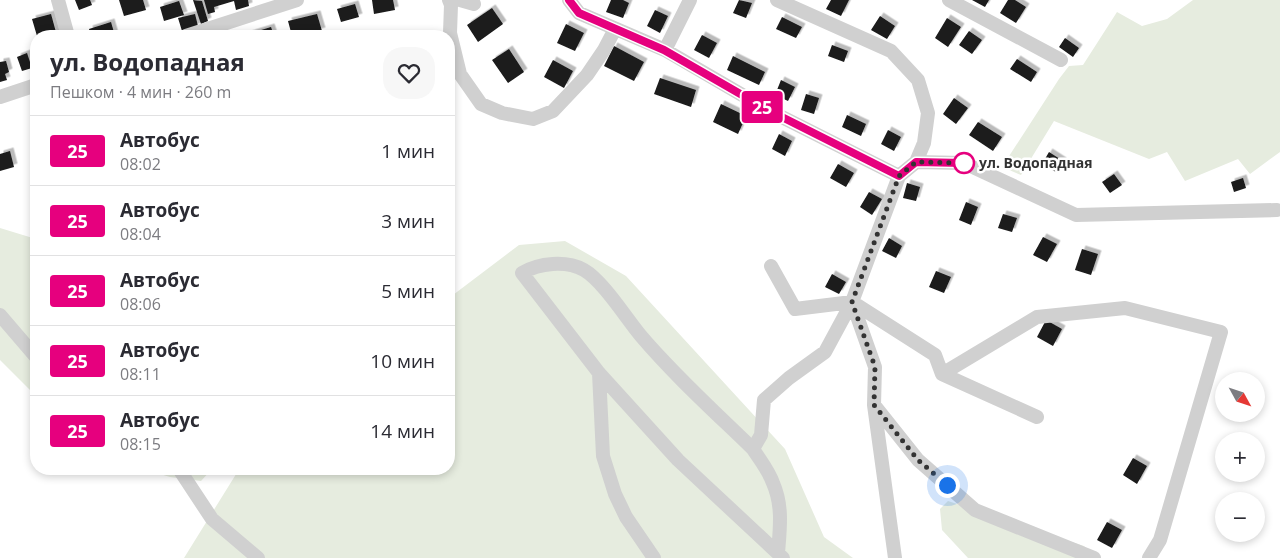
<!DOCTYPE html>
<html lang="ru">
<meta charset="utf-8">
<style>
:root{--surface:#fff;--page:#f7f7f7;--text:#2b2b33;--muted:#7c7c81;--line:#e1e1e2}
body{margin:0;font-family:"Open Sans",sans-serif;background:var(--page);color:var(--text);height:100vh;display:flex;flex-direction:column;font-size:19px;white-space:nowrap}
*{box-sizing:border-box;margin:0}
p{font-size:16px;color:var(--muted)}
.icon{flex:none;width:28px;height:28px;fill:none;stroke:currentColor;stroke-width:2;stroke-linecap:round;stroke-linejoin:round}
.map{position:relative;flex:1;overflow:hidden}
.panel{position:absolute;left:30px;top:30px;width:425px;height:445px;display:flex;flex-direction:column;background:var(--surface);border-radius:20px;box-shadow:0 2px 8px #0003}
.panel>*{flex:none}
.badge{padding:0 10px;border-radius:4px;font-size:18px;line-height:32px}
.needle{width:32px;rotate:130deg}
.tools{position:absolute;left:1215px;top:372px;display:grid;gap:10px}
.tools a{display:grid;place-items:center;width:50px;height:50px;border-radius:50%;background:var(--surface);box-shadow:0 2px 8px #0003;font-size:25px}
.you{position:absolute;width:25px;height:25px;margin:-12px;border:4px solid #fff;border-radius:50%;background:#1a73e8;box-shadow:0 0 0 8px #1a73e833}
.map>.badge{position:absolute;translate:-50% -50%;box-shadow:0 0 0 2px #fff}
.round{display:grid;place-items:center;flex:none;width:52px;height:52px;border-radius:20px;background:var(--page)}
.head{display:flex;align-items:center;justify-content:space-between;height:85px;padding:0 20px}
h1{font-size:24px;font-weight:700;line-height:38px}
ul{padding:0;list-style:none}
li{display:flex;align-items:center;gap:15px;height:70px;padding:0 20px;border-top:1px solid var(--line)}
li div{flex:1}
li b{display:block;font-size:19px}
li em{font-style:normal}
li .badge{min-width:55px;font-weight:700;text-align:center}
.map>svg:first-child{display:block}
</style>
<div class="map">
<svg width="1280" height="558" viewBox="0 0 1280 558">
<defs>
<filter id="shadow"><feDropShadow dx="3.5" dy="-3.5" stdDeviation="0" flood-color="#0004"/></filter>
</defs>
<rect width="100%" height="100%" fill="#fff"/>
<path fill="#e6ecdf" d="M1193,0H1280V152L1250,174L1238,159L1185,181L1167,152L1149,159L1054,121L1021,175L1002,167L1059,79L1069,66L1083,65L1117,12L1142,26L1167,19Z
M0,228L36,239V396L0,360Z
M565,241L626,276L785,449L824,537L853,558H184L238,471L229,469H449V298L519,245Z
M144,469H212L201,481L170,477Z
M948,501L1084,546L1095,558H968L942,530L940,509Z"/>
<path fill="#1a1a1a" filter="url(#shadow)" d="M75,0H90L92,5L79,10Z
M119,0H143L146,10L124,16Z
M193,0L202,1L208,21L201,24Z
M204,0H248L249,6L236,10L234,1L214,7L215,12L208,14Z
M372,0H393L395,10L374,14Z
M611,0H623L629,3L623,18L606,12Z
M739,0L752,3L746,18L733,13Z
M831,0H849L841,16L826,9Z
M972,0H989L985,7Z
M1008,0H1015L1026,7L1016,23L1000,13Z
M179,1L184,15L164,21L160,7Z
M355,4L359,17L341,22L337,9Z
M492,8L503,24L478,42L467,25Z
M655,10L668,16L660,33L647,26Z
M51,14L57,36H37L32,19Z
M195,14L198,26L182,31L178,18Z
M317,14L322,31L301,36H292L288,21Z
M880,16L895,26L887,39L871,30Z
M782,17L802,27L796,38L776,29Z
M947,18L961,27L948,47L935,38Z
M111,22L115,36H91L89,29Z
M566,24L584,33L575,51L557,43Z
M271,27L274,36H242Z
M969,31L982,40L972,54L959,45Z
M702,35L717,43L709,58L694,50Z
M1065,38L1079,48L1073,57L1059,47Z
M832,45L848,51L844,62L828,56Z
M614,46L644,62L634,81L604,66Z
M509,49L524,72L508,83L492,60Z
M27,53L32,68L22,71L17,57Z
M733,56L765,72L759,85L727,70Z
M1017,59L1037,72L1031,82L1010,69Z
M553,60L573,71L564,88L544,77Z
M6,61L9,72L5,74L7,80L0,82V62Z
M660,78L696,90L691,107L654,94Z
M781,80L795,87L788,101L775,95Z
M806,94L819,98L814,114L801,110Z
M954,98L968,108L956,124L943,114Z
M721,104L746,116L738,134L713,122Z
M847,115L866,124L861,136L842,127Z
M978,122L1002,137L993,151L969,135Z
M888,130L901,137L894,151L881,144Z
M779,134L792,141L785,156L772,149Z
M10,151L14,167L0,171V154Z
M1049,152L1063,161L1056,172L1042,164Z
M838,164L854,173L846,187L830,178Z
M1114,174L1122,185L1110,193L1102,182Z
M1243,178L1246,188L1234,192L1231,182Z
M907,183L920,187L916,201L903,198Z
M869,192L882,199L872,215L860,207Z
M966,202L978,207L971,225L959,220Z
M1003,214L1017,218L1012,232L998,228Z
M1043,237L1057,244L1047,262L1033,255Z
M889,238L902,246L896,258L882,251Z
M1082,249L1098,254L1091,275L1075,270Z
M936,271L951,277L944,293L929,287Z
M832,274L846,282L839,294L825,287Z
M1046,320L1062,329L1053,346L1037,337Z
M1133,458L1147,466L1137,484L1123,475Z
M1107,522L1122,530L1112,548L1097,540Z"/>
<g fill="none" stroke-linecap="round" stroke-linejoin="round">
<path stroke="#d0d0d0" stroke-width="14" d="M58,0L68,36
M449,0L451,5L450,33L460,74L481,104L502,113L533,119L553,111L587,75L604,50L615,29
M460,0L474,4
M569,0L579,13L665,50L768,110L899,176
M777,0L891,51L918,80L928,113L924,143L916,162
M949,0L1061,60
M186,36L297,0
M665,50L690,0
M0,97L36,85
M771,266L795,309L852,302L825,352L789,378L764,400L761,435L753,449C715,412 675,376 641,336C626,318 603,281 584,270C566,260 539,263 522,273L599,373L678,460L783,558
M852,302L935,355L942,374L1037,417
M0,315L36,357
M599,373L603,456L615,494L626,517L654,558
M942,374L1037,317L1125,308L1221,332L1160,540L1149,558
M875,406L918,460L975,510L1094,558
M753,449C760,460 769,471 773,483C783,506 780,528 778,553
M179,469L212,519L258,558
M895,558L874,405L875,367L852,302L899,176L916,162L964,163L1076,215L1277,210"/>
</g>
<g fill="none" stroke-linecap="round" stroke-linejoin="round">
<defs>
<path id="line" d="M569,0L579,13L664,50L768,110L899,176L916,162L964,163"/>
</defs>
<use href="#line" stroke="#fff" stroke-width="11"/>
<use href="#line" stroke="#e6007e" stroke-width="8"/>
<path stroke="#333" stroke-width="5" stroke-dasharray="0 9" d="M947,485L918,460L874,405L875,367L852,302L899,176L916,162L964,163"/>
</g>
<circle fill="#fff" stroke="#e6007e" stroke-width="2.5" cx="964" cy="163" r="10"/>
<g text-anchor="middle" stroke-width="5" stroke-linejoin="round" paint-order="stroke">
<g font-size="14" font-weight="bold" fill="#333" stroke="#fff" text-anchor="start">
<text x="979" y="168">ул. Водопадная</text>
</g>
</g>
</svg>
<div class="tools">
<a><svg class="needle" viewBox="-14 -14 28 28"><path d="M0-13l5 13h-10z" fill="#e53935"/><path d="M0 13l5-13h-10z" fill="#7c7c81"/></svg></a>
<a>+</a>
<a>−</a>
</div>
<div class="you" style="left:947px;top:485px"></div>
<b class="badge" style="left:762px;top:107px;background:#e6007e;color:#fff">25</b>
<section class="panel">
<div class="head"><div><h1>ул. Водопадная</h1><p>Пешком · 4 мин · 260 m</p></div><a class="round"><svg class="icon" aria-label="heart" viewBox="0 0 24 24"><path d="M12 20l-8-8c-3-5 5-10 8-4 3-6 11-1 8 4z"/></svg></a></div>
<ul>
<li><span class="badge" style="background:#e6007e;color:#fff">25</span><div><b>Автобус</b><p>08:02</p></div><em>1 мин</em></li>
<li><span class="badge" style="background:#e6007e;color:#fff">25</span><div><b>Автобус</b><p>08:04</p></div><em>3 мин</em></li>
<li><span class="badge" style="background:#e6007e;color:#fff">25</span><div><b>Автобус</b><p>08:06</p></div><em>5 мин</em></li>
<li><span class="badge" style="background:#e6007e;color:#fff">25</span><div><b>Автобус</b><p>08:11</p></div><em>10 мин</em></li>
<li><span class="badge" style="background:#e6007e;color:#fff">25</span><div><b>Автобус</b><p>08:15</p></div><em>14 мин</em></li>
</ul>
</section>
</div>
